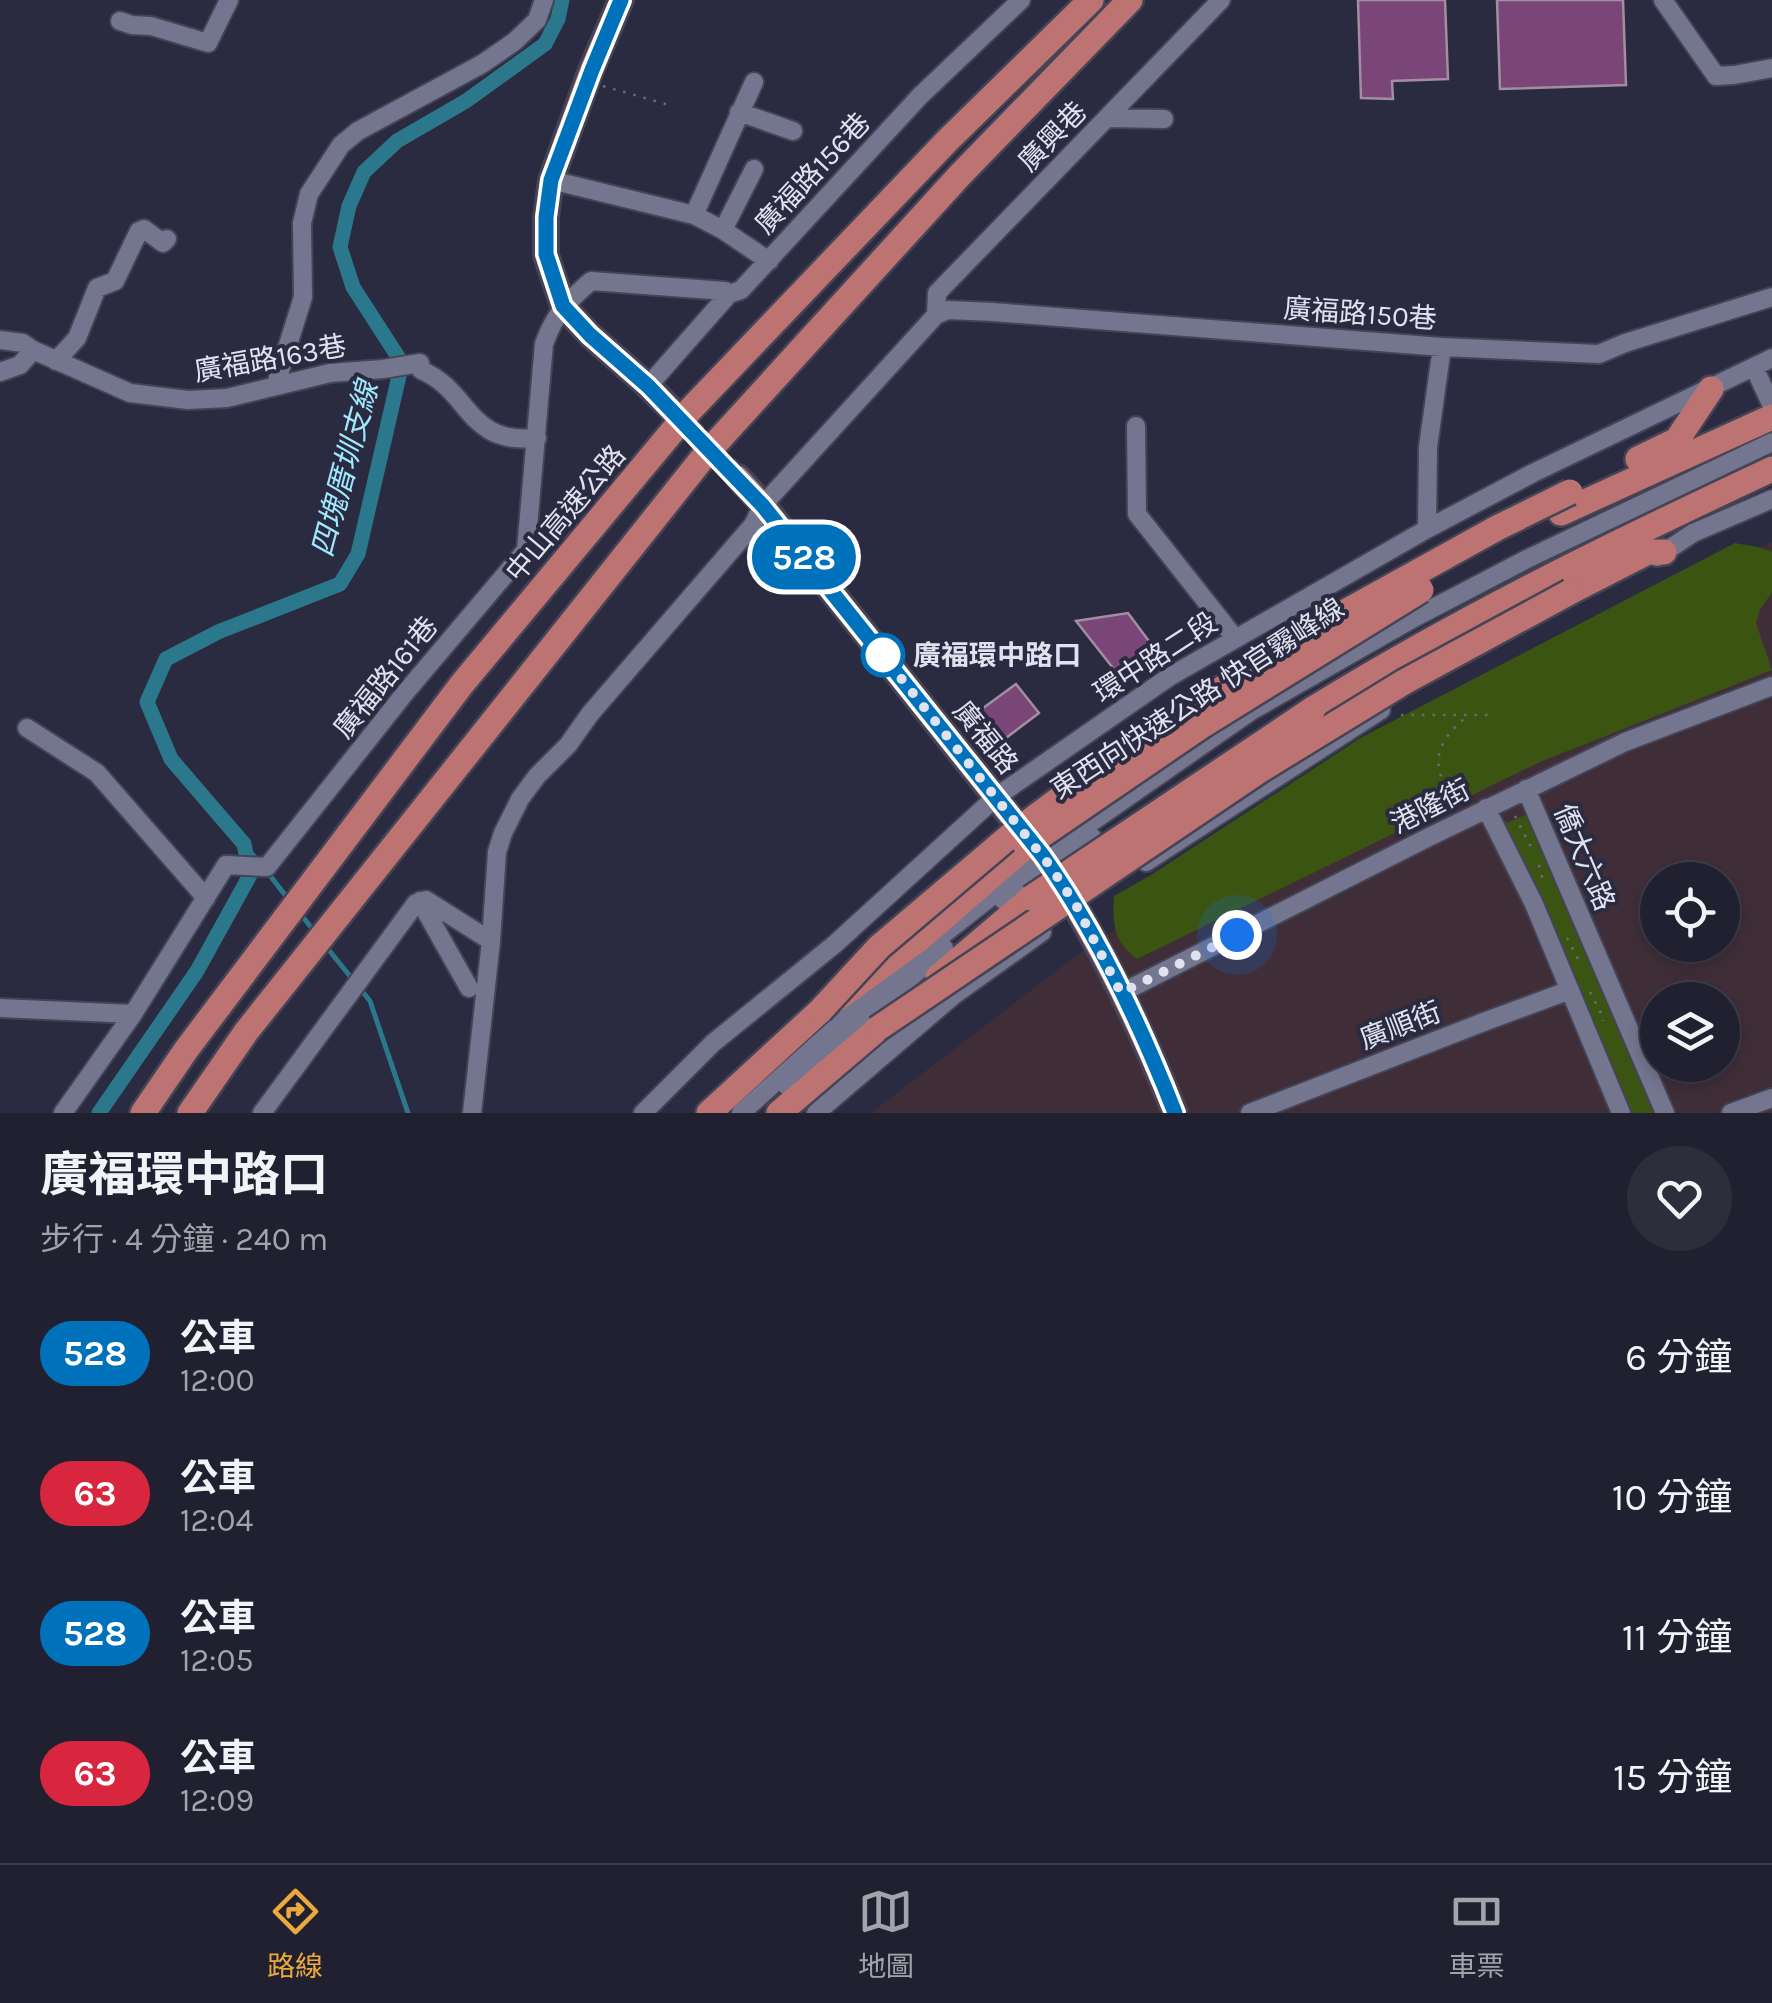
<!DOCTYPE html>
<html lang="zh-TW">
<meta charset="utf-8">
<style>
:root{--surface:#202030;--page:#2d2d3c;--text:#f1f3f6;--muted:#a2a3ab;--line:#3d3e4c;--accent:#eca93b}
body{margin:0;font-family:Karla,"Noto Sans TC",sans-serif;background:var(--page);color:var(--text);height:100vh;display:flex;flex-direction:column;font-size:38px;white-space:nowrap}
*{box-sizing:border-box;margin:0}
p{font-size:32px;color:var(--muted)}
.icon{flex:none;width:55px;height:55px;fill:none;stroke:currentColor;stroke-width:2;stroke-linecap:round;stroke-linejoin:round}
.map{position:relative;height:1113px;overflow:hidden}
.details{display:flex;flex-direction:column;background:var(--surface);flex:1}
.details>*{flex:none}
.badge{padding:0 20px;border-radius:32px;font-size:35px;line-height:65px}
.fabs{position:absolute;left:1640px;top:862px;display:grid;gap:20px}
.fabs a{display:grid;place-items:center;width:100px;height:100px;border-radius:50%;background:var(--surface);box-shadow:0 5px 15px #0003,0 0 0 2px var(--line);font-size:50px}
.you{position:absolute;width:50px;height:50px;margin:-25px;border:8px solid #fff;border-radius:50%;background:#1a73e8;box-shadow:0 0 0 15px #1a73e833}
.map>.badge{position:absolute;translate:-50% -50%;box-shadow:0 0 0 5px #fff}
.round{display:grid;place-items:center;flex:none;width:105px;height:105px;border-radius:52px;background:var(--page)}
.overview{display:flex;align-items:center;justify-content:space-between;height:170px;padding:0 40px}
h1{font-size:48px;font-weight:700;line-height:75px}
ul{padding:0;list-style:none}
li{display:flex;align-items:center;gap:30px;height:140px;padding:0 40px}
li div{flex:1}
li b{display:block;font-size:38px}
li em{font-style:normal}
li .badge{min-width:110px;font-weight:700;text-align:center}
.menu{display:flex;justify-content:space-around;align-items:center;height:140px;border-top:2px solid var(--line);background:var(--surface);font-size:28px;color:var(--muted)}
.menu a{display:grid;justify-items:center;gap:5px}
.menu .on{color:var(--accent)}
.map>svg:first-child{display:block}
</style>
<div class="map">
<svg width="1772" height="1113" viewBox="0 0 1772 1113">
<rect width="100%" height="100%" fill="#2a2a40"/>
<path fill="#3f2e38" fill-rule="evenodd" d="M1772,542V1113H871L1064,965L1138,913L1644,604ZM1658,880H1722V945H1658ZM1658,1000H1722V1065H1658Z"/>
<path fill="#3b5412" d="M1735,543C1748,546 1761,546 1772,552V592L1760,610L1756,623L1772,670L1540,762L1137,959C1114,942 1112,923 1114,896L1151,875L1362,737Z
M1526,815L1531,818L1657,1113H1627L1503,824Z"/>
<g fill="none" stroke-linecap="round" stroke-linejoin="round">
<path stroke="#2b788c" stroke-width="5" d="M244,844L258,861
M268,873L289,900
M299,912L314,931
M324,944L370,1001L408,1113"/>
<path stroke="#2b788c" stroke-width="15" d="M99,1113L197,971L250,875L244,844L171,759L147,702L166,659L218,632L340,584L358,554L402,363L353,287L340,247L349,206L364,172L397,141L466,101L545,44L558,19L562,0"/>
</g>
<path fill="#7a4678" stroke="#a38da1" stroke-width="2.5" d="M1358,0H1445L1448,79L1392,81L1393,99L1361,98Z
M1497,0H1623L1626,85L1500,89Z
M1128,613L1160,656L1124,682L1076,621Z
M1016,684L1039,713L998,744L975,714Z"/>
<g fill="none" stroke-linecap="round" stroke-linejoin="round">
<path stroke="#45465a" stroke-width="22" stroke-dasharray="22 11" stroke-linecap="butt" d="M681,419L738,477"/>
<defs>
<path id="minor" d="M1663,0L1716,76L1734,75L1772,68
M120,21L132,25L151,26L208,43L229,0
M739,112L793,131
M1108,118L1164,119
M551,180L694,215L723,230L769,261
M694,215L754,82
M723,230L754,169
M936,315L937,293L1221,0
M0,340L23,343L33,350L130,393L188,400L227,398L330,373L383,369L420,363
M56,361L77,338L97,288L115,281L139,231L144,229L163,243L167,239
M1754,367L1772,406
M421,370C472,392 466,445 537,438
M0,372L20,365L33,350
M277,386L278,377L303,297L302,223L309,194L341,145L358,131L482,64L514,42L537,20L544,0
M648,386L729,294L741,290L920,96L1021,0
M1136,426L1137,514L1235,638
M1427,529L1428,447L1442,347
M1657,557L1693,533L1772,499
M27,728L97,773L206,898
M1526,789L1665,1113
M1486,808L1534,904L1621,1113
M1146,862L1381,710
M420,901L469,988
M1004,901L1092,837
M1121,993L1429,837L1625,742L1772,686
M0,1008L133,1014
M787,1086L944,948
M63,1113L133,1014L226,865L267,867L405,693L526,550L544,344C555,313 567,302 591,281L725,291L729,294
M262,1113L416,903L426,900L491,941
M472,1113L491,941L497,852L503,833L520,799L537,776L568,745L590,714L753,525L763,505L936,315L948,310L993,312L1442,347L1599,354L1625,343L1772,297
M643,1113L713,1043L835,944L996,797L1169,677L1427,529L1533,473L1772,358
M741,1113L917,955L1043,856L1251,711L1414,618L1527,559L1772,442
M816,1113L954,995L1042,932
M1250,1113L1481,1023L1570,990
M1731,1113L1772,1098"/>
<path id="major" d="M621,0L591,70L551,180L546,217V255L563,306L590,335L648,386L681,419
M738,477L763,505L1050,866C1100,943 1141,1028 1175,1113"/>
<path id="highway" d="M1638,459L1677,440L1711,389
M1561,513L1772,417
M1570,592L1648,552H1664
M1313,709C1460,618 1616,542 1772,469
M938,977L1031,898
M143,1113L186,1050L462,684L691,409L947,141L1091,0
M190,1113L246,1032L705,455L960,175L1130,0
M709,1113L820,1011L918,940L1026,846
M779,1113L893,1016"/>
</defs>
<use href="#minor" stroke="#444456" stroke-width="22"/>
<use href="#major" stroke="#444456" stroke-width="28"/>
<use href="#highway" stroke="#444456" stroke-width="30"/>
<path stroke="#6a6a7d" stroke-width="2.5" stroke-dasharray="2.5 8" stroke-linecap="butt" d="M603,86L669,105
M1401,715H1491
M1459,802C1426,769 1435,741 1469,715
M1515,816L1534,853
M1539,865L1543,881
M1567,938L1578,959
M1590,992L1603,1017V1021"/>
<use href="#minor" stroke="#74758f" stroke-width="18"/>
<use href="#major" stroke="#a0747d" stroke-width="22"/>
<use href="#highway" stroke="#bd7371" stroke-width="25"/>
<defs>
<path id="highway-bridge" d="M1026,846L1203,725L1421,590
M1031,898L1313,709
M820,1011L879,947L1011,835L1117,756L1320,626L1497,528L1570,492
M877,1029L1262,769L1404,682L1570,592"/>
</defs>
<use href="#highway-bridge" stroke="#444456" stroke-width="30" stroke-linecap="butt"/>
<use href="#highway-bridge" stroke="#bd7371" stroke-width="25"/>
</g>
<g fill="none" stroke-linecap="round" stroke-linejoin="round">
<defs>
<path id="line" d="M621,0L592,70L551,180L546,217V254L563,306L590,335L648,386L763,506L1043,856C1097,933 1141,1026 1175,1113"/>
</defs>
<use href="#line" stroke="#fff" stroke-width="22"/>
<use href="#line" stroke="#0072bc" stroke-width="15"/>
<path stroke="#e1e2f0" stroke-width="10" stroke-dasharray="0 18" d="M883,655L881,653L1050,866L1077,907L1121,993L1237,935"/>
</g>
<circle fill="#fff" stroke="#0072bc" stroke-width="5" cx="883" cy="655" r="20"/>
<g text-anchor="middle" stroke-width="8" stroke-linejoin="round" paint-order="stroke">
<g font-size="28" fill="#e1e2f0" stroke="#2a2a40">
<text transform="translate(1052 136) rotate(-46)" y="10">廣興巷</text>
<text transform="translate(812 173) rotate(-47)" y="10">廣福路156巷</text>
<text transform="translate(1360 313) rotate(4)" y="10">廣福路150巷</text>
<text transform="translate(270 358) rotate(-10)" y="10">廣福路163巷</text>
<text transform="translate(565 513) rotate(-50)" y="10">中山高速公路</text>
<text transform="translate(1155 657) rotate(-33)" y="10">環中路二段</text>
<text transform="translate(385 677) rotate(-51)" y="10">廣福路161巷</text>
<text transform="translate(1197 698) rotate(-33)" y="10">東西向快速公路 快官霧峰線</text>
<text transform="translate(986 737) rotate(51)" y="10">廣福路</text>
<text transform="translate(1430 806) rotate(-27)" y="10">港隆街</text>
<text transform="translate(1585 857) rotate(67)" y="10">僑大六路</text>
<text transform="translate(1400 1025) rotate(-21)" y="10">廣順街</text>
</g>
<g font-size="28" font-weight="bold" fill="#e1e2f0" stroke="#2a2a40" text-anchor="start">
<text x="913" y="665">廣福環中路口</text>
</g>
<g font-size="30" font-style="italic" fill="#9fe8fe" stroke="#2a2a40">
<text transform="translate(345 469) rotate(-75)" y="10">四塊厝圳支線</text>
</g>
</g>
</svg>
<div class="fabs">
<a><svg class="icon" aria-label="locate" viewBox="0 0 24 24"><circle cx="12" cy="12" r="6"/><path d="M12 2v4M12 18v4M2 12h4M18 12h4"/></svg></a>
<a><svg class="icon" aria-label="layers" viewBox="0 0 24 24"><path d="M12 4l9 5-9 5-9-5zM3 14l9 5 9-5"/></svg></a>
</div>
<div class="you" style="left:1237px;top:935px"></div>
<b class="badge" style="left:804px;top:557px;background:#0072bc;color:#fff">528</b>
</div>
<section class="details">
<div class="overview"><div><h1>廣福環中路口</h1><p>步行 · 4 分鐘 · 240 m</p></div><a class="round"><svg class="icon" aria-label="heart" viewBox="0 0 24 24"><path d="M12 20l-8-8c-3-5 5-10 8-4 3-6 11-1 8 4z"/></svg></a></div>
<ul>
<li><span class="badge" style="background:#0072bc;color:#fff">528</span><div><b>公車</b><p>12:00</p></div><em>6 分鐘</em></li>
<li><span class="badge" style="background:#d7263d;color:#fff">63</span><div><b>公車</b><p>12:04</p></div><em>10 分鐘</em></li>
<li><span class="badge" style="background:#0072bc;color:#fff">528</span><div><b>公車</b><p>12:05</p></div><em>11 分鐘</em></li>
<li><span class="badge" style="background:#d7263d;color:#fff">63</span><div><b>公車</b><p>12:09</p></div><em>15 分鐘</em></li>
</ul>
</section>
<nav class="menu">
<a class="on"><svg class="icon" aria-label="directions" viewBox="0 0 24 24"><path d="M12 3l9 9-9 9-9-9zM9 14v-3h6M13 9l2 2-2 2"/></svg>路線</a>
<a><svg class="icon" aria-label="map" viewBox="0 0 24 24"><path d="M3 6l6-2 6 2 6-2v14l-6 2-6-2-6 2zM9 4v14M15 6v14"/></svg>地圖</a>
<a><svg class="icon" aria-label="tickets" viewBox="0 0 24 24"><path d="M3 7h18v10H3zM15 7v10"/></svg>車票</a>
</nav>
